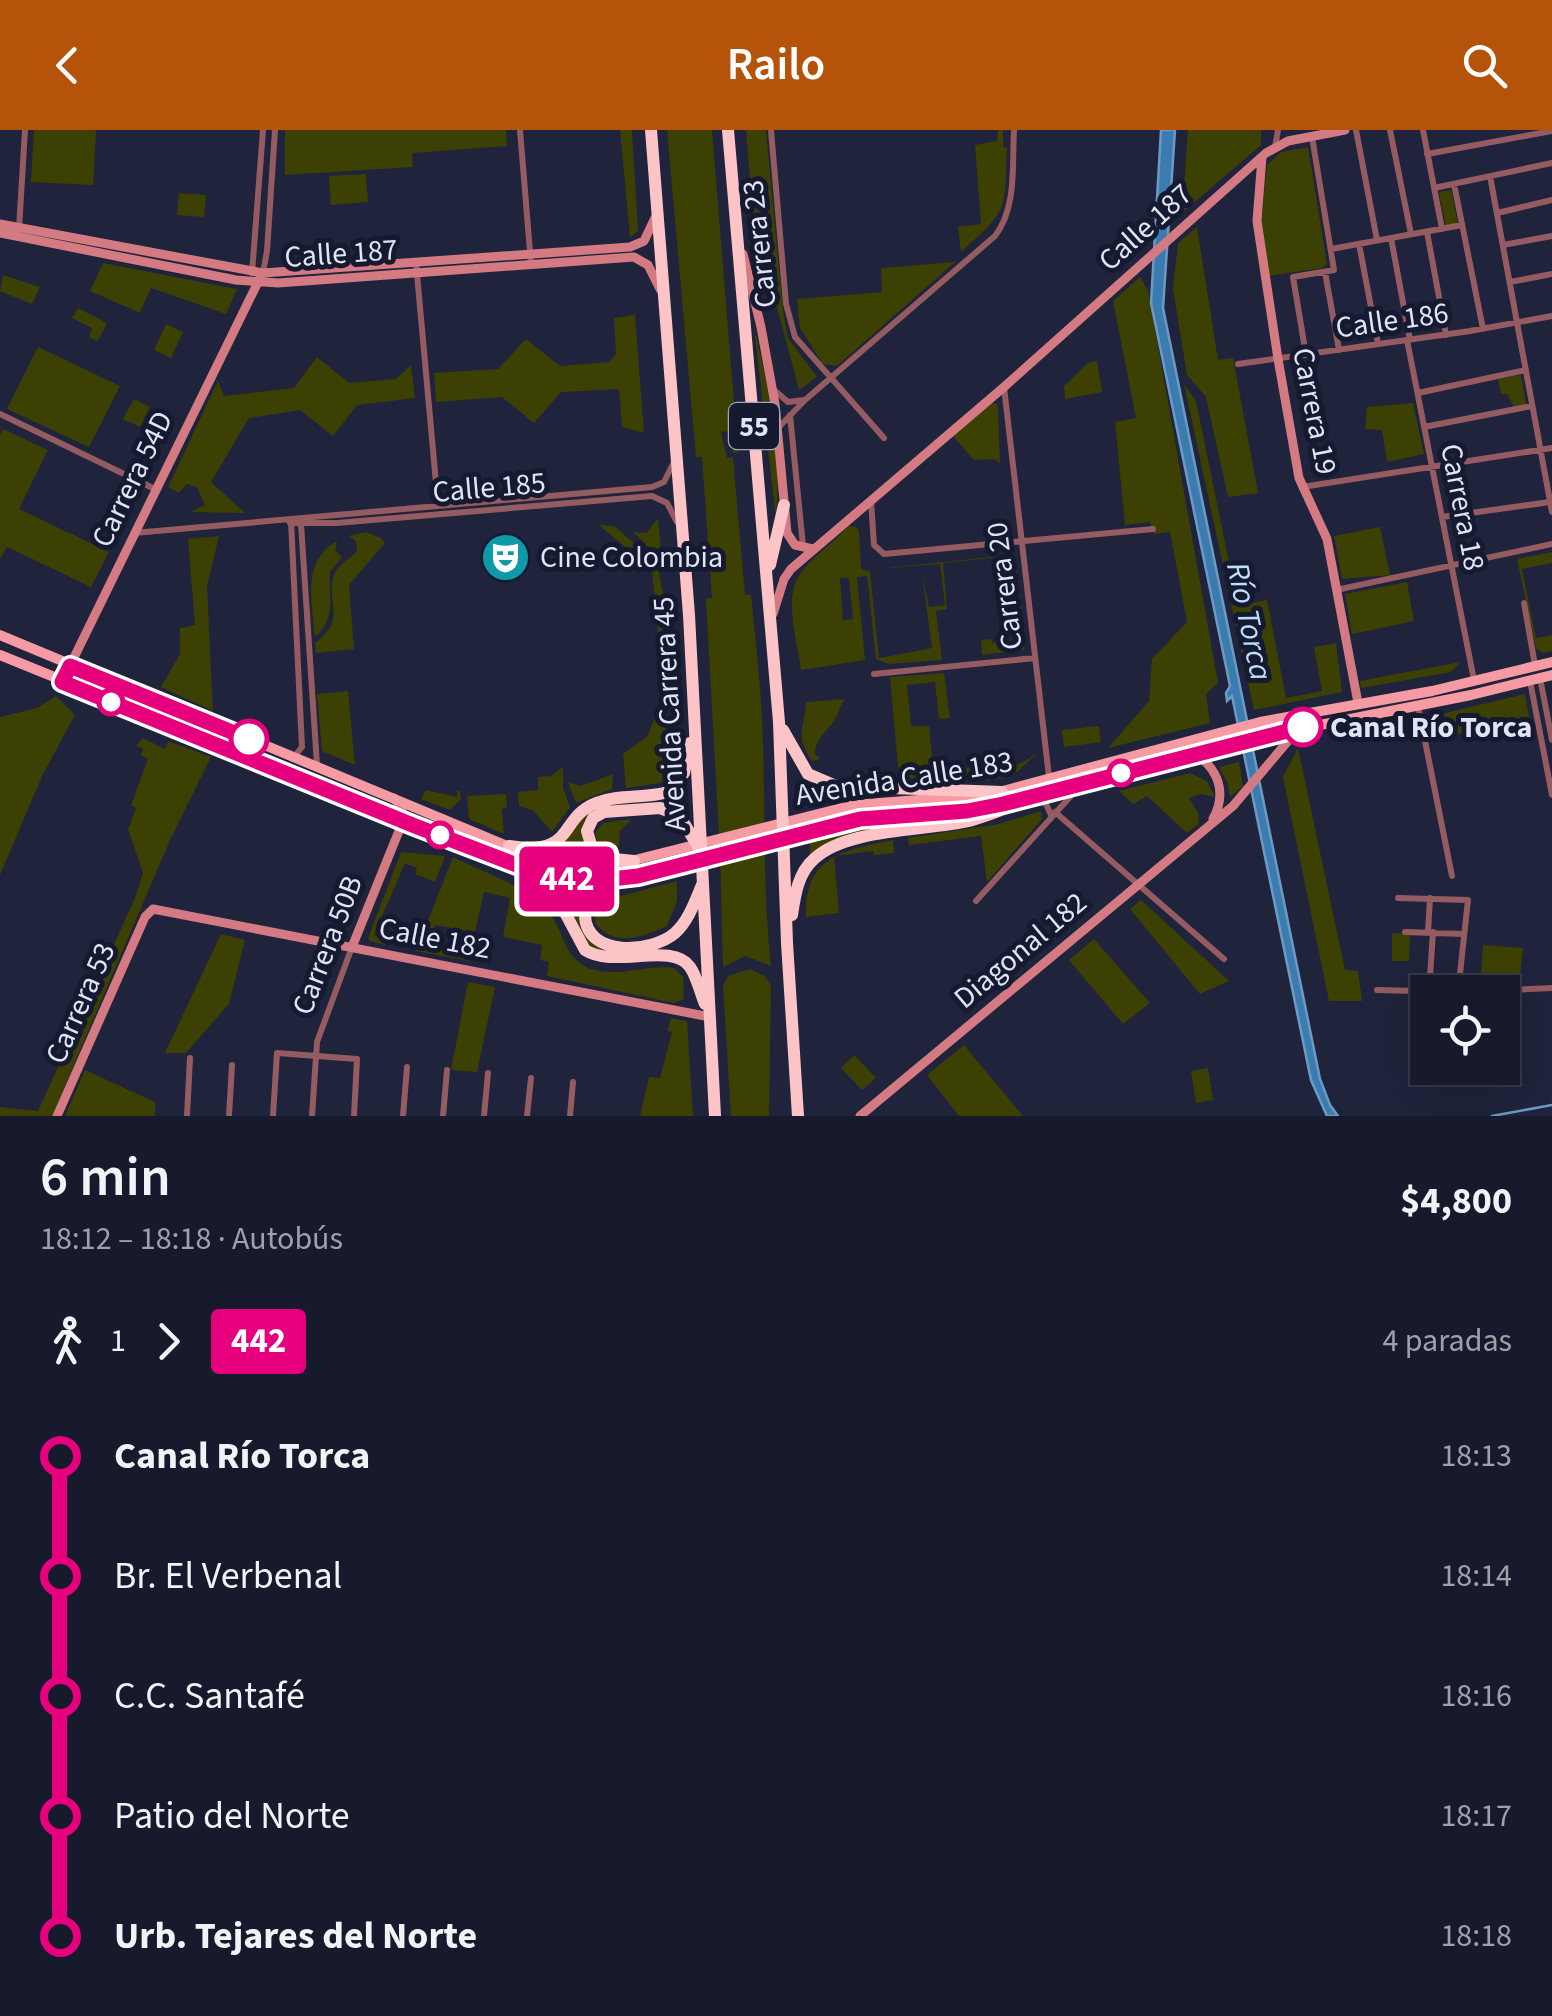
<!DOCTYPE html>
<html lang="es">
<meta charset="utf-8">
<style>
:root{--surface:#171a2c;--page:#202334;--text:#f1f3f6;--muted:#9ea1a9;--line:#363848;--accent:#b45309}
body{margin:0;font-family:"Source Sans 3",sans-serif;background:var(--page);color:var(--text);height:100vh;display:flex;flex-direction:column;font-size:38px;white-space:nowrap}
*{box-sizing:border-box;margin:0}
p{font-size:32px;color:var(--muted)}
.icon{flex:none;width:55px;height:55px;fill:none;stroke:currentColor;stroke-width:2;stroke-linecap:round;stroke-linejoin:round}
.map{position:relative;height:986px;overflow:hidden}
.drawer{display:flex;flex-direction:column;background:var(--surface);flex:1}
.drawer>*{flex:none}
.badge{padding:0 20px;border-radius:8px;font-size:35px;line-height:65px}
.tools{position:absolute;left:1410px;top:845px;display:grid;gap:20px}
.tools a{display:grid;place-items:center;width:110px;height:110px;border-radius:0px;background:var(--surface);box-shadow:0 10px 40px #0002,0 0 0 2px var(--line);font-size:50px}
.map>.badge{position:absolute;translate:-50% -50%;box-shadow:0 0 0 5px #fff}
.legs{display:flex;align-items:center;gap:15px;height:110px;padding:0 40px;font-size:32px}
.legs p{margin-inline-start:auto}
.overview{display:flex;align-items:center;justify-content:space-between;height:170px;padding:0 40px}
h1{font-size:55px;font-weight:600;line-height:75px}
ul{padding:0 40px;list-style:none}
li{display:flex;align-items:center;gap:35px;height:120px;font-size:38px}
li i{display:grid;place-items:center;width:15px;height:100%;margin:0 12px;background:currentColor}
li i::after{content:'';width:25px;height:25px;margin:-12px;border:8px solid;border-radius:50%;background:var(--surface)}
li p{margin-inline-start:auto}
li:first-child i{background:linear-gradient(#0000 50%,currentColor 0)}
li:last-child i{background:linear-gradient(currentColor 50%,#0000 0)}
header{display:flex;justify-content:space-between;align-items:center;height:130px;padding:0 40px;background:var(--accent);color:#fff;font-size:45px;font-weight:600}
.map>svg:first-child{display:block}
</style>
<header><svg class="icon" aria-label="back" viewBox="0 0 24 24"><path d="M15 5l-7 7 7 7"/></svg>Railo<svg class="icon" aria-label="search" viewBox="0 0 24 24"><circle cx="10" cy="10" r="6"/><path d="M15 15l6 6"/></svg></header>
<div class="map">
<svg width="1552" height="986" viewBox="0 0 1552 986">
<rect width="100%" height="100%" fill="#1f233b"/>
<path fill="#3d4003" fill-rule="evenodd" d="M34,0H96L93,55L31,52Z
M285,0H506L507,16L412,23L413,37L285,45Z
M620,0H632L638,101L630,107Z
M667,0H712L738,322L733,323V301L721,302L727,328L733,327L745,465H751C755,506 760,547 762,588C766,671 762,754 771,836L745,826L723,837L720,722L706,469L712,468L702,327H696Z
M746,0H766L783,181L788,208L817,247L799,260L773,162L767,151L752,73Z
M998,0H1003V17L1007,18C1004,82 1010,78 961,122L958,97L981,94L975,15L997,11Z
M1188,0H1261V15L1182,83Z
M1308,17L1327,134L1322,138L1269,146L1261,97L1267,35L1281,22Z
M366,44L368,72L331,75L329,46Z
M1451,60L1458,94L1446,97L1439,62Z
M179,63L206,65L204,87L177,85Z
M1197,97L1218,230L1233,228L1258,363L1228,367L1206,267L1187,245L1173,159L1178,113Z
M955,132L837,236L823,234L800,198L797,169L882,162L881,138Z
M103,133L237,159L226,184L151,158L140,183L90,161Z
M3,145L40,157L32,174L0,161Z
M1140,147L1148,160L1218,553L1206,564L1210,593L1108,618L1149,571L1152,529L1187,492L1170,402L1154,404L1150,392L1125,395L1115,292L1136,288L1113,171Z
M78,178L107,193L98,211L89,207L92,198L72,188Z
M635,185L644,303L622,297L619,259L561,262L534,293L502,267L436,272L434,243L498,239L526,209L560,236L609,232L616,224L614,188Z
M166,194L183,202L171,228L154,220Z
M754,197C769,258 782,326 776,388Z
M38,217L120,256L89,317L7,279Z
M317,227L349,253L396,249L411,235L415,268L357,275L333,306L300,280L249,288L211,352L245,383L191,382L205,375L197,357L187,354L179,363L168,357L218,251L224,266L294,258Z
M1097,231L1102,262L1065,269L1064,256L1088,233Z
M1521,245L1526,274L1514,277L1507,264H1501L1498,249Z
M1184,254L1196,271L1238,476L1267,470L1286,568L1322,561L1314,517L1336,513L1342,562L1254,580Z
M134,269L150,277L140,297L123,289Z
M991,273L997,274L998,280L1000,333L993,329L974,330L952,305Z
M1413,273L1424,324L1387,332L1382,300L1365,299L1367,277Z
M3,299L48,320L19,379L109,422L91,457L7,417L0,429V305Z
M658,388L662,430L633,402L647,403Z
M599,395L614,396L650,427L659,442L667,490L663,502H658L652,440Z
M848,396L857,397L859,401L861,439L870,442L879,528L932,518L922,444L929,477L945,475L940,434L886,438L1010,425L1014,428L1020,458L1013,459L1010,426L943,433L947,479L936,481L942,530L889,534L876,529L867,446L857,447L865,530L801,540C798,514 784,471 798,447C810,428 833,414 848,396ZM840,448H849L853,489L843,490Z
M1380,397L1390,445L1342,449L1334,406Z
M366,402L381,408L385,413L349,455L354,519L316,523L315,513C348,488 325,474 334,445C338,434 350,429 357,421L356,411L348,406Z
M219,406L207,456L213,581L161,557L180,524V498L195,495L188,409Z
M337,411L335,420L342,427L330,442C328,468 337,488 315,507C312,472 301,431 337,411Z
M1552,422V433L1522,439L1536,508L1552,505V521L1543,523L1536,518L1517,429Z
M1407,452L1414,491L1352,504L1345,464Z
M1012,467H1021L1024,520L982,525L981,510L991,509L992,513L1017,509Z
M1460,532L1451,542L1361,558L1360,551Z
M944,543L950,588L939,589L935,552L907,555L911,596H929L933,636C973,634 998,652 1037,623L1017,642L1006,647L981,651L899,648L890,547Z
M348,561L355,635L322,621L317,564Z
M1525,564L1529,587L1433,610L1428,587Z
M56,566L75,585L43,644L0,745V587L37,578Z
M845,569C841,574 840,579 837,585C830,601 816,605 815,624L820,629L812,631C794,606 805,597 806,572Z
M661,581L675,590L678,621L675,640L660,653L626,658L623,624L647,607L656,584Z
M1099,596L1101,612L1064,617L1062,600Z
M1224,605L1225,608L1019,665L1018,662Z
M143,608L165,619L168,611L211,627L170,710L52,986H0V977L38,981L135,768L143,743L128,699L136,678L131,675L148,629L141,625L143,619L136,616Z
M1298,618L1345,840L1358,841L1362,871H1329L1283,647Z
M1239,632L1243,656L1230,667L1227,652L1219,637Z
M563,637V658L570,677L552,702L533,680L519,676L518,662L538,660V647L551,646Z
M1190,643L1207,651L1215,667L1201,664L1189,668L1198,683L1199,694L1187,703L1147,666L1133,674L1119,661Z
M613,644L612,659L576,673L568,652L581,656Z
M426,660L457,667V661H460L461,669L450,680L421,669Z
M506,664L507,678L502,679L504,704L469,689L467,666Z
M657,670L609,676L582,702L589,724L601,732L566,731L535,724L560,715L585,684L598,676Z
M1041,681L1042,689L987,752L981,706L909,715L908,708L999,694Z
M632,689L620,701L619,716L607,719L598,714L595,703L603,693Z
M918,692L865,703L810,725L809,709L868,695Z
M893,710L894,723L874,725L873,721L834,726L839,783L806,787C804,727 842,720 893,710Z
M401,722L445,726L435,752L415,744L417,738L405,733L374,805L387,811L385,815L370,811L368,808Z
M453,727C479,740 522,755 543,775C565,795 561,832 595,840C621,847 648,834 674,838L683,847L684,869L674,873L547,846L549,832L540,830L542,815L503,807L510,768L484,762L475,802L435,795L431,818L470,826L469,831L416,821Z
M677,751V771L667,796C643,807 614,818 595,793L596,777L603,771Z
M551,752L593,758L581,786L615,824C608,822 597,821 591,817C570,804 570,769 551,752Z
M1141,770L1229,851L1200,864L1130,779Z
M1392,803L1410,804L1409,831H1392Z
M221,804L245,810L229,874L186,923H165Z
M1094,809L1150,873L1123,894L1069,830Z
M1483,815L1523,818L1519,854H1480Z
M750,839L765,846L771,856L769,986H731L723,856L728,846Z
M468,852L495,857L477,942L451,940Z
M671,888L687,891L693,986H640L649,947L660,948L672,902L667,901Z
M964,915L1023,986H959L927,945Z
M854,925L876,948L862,960L841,938Z
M1208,938L1213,970L1196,973L1191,941Z
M85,940L155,972V986H65Z"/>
<path fill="#3b7baf" stroke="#6c9ac4" stroke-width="2.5" d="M1161,0H1175L1163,178L1320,949L1330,975L1338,986H1327L1311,950L1232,566L1227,571L1226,563L1230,556L1151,173Z"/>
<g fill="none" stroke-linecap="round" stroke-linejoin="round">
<path stroke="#6c9ac4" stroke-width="2.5" d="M1492,986L1552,975"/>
<path stroke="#945c61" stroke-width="6" d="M520,0L531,134
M771,0L786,174L795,207L884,308
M1356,0L1377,110
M1390,0L1411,104
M1423,0L1442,99
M1275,17L1278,0
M1427,24L1552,1
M1490,46L1552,382
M1454,54L1483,199
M1434,58L1552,33
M1497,83L1552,70
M19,99L25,0
M1427,102L1446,205
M1391,108L1410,210
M1359,114L1378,214
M1503,115L1552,106
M1331,119L1462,95
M416,133L438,375
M1325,142L1339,220
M252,143L263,0
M263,143L267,121L275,0
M1510,152L1552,144
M1407,210L1474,550
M1306,225L1293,147L1334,140L1312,7
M1238,234L1470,201L1552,186
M1004,257L1049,647
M773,259L788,272L804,270
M1418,263L1526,240
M0,284L155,359
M790,285L803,416
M1424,297L1532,276
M778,298L805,270L995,106C1017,78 1012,34 1014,0
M1302,357L1552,318
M871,371L874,415L884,424L1153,399
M1442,387L1550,372
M291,391L302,617L294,627
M290,393H337L652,366L667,373L677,392
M301,394L317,635
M134,403L652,357L664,352L674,332
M1336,460L1552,414
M1524,473L1535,535
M874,544L1035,528
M1540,548L1552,610
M1530,551L1552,665
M1418,576L1452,746
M1034,667L1046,674L1051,685
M1055,682L1224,829
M1398,768L1468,770L1458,862
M976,771L1079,657
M1405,802L1464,804
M1428,802L1430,768
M1377,860L1455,862
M1429,861L1433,802
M1461,862L1552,858
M187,986L190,928
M229,986L232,935
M273,986L277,923L357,929L354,986
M312,986L317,912L352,817
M403,986L407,937
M443,986L447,940
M484,986L488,943
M527,986L531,948
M570,986L573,952"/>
<path stroke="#d37a83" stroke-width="9" d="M1262,27L1257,91L1278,229L1299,348L1327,409L1358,573
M0,94L263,143L630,117L644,111L655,88
M0,103L236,150L278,153L634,127L648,135L660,159
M743,124L761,197L775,274L787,403L795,415L813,419
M773,484L784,449L791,439L1004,257L1266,23L1288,11L1345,0
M62,552L259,150
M1194,623C1219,639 1227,663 1213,689
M352,817L403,691L402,680L394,668
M57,986L145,787L153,779L710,887
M860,986L1233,676L1299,598"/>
<path stroke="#f69aa3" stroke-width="10" d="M0,505L541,730L585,739L611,736L854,675L982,665
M0,525L522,737L566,749H616
M999,662L1260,592L1432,561L1552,532
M1028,668L1264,606L1471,565L1552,545
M632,747L850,691L1002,675"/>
<path stroke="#fdc4c8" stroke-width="12" d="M651,0L689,485L715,986
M728,0L779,592L787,813L798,986
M770,435L784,375
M783,600L808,644L836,656L1002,662
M509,716C576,727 558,688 596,673C619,664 645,669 668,662L684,643L690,613
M634,731L604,728L593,721L587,701L593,688L604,682L660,678L679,685L699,718
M522,737L555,764L585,820C614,839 672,811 690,837C697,847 700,862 705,874
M638,746C625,751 605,755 594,764C588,770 585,777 585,785C586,828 652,823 675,803C689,790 695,771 702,755
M792,785C795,765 798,743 814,729C846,698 927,701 969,691C991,685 1013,675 1034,667"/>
</g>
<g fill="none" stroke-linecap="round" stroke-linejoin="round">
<defs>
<path id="line-1" d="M249,609L70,536L62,552L415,696L522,737L566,749L594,751L638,746L860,689L967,681L1003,674L1303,597"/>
</defs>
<use href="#line-1" stroke="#fff" stroke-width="22"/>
<use href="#line-1" stroke="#e6007e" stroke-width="15"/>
</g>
<defs>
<symbol id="theatre-disc" viewBox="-11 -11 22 22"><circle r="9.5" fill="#0f9aa8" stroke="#161a30"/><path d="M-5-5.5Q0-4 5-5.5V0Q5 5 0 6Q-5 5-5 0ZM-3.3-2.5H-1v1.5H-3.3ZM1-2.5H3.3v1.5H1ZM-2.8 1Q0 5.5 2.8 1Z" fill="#fff"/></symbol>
</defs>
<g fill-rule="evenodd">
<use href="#theatre-disc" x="478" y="400" width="55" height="55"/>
</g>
<g fill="#fff" stroke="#e6007e" stroke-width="5">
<circle cx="111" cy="572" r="12"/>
<circle cx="1303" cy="597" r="18"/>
<circle cx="249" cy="609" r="18"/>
<circle cx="1121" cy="643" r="12"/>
<circle cx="440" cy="705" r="12"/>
</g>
<g text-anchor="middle" stroke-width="10" stroke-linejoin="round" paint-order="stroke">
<rect fill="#161a30" stroke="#a3a7ba" stroke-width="2.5" x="729" y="273" width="50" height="46" rx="8"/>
<g font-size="28" font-weight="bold" fill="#e0e4f5">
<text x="754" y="306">55</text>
</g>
<g font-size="30" fill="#e0e4f5" stroke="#161a30">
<text transform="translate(1145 97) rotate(-42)" y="10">Calle 187</text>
<text transform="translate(759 114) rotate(-96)" y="10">Carrera 23</text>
<text transform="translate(341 123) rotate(-4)" y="10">Calle 187</text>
<text transform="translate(1392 190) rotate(-8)" y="10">Calle 186</text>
<text transform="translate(1315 281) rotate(79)" y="10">Carrera 19</text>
<text transform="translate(132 349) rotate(-64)" y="10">Carrera 54D</text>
<text transform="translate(489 357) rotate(-5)" y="10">Calle 185</text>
<text transform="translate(1463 377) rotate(79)" y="10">Carrera 18</text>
<text transform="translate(1004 456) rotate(-97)" y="10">Carrera 20</text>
<text transform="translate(669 584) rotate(-93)" y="10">Avenida Carrera 45</text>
<text transform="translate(904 648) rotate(-9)" y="10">Avenida Calle 183</text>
<text transform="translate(435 808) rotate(11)" y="10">Calle 182</text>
<text transform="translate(327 815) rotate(-69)" y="10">Carrera 50B</text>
<text transform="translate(1020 820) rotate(-40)" y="10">Diagonal 182</text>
<text transform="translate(80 873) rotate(-66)" y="10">Carrera 53</text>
</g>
<g font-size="30" fill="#e0e4f5" stroke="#161a30" text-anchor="start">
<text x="540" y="437">Cine Colombia</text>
</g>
<g font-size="30" font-weight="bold" fill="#e0e4f5" stroke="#161a30" text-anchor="start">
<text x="1330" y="607">Canal Río Torca</text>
</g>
<g font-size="32" font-style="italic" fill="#bedffc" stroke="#161a30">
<text transform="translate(1250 491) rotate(78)" y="11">Río Torca</text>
</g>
</g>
</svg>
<div class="tools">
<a><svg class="icon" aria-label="locate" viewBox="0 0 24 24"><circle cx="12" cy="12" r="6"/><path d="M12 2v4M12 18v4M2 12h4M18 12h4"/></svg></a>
</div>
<b class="badge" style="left:567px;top:749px;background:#e6007e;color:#fff">442</b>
</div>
<section class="drawer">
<div class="overview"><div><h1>6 min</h1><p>18:12 – 18:18 · Autobús</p></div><b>$4,800</b></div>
<div class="legs"><svg class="icon" aria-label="walk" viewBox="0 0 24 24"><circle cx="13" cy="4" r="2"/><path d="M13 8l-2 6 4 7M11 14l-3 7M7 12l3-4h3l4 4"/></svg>1<svg class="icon" aria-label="forward" viewBox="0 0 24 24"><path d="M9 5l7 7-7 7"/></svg><b class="badge" style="background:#e6007e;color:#fff">442</b><p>4 paradas</p></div>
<ul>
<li><i style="color:#e6007e"></i><b>Canal Río Torca</b><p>18:13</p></li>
<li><i style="color:#e6007e"></i><span>Br. El Verbenal</span><p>18:14</p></li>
<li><i style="color:#e6007e"></i><span>C.C. Santafé</span><p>18:16</p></li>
<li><i style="color:#e6007e"></i><span>Patio del Norte</span><p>18:17</p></li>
<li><i style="color:#e6007e"></i><b>Urb. Tejares del Norte</b><p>18:18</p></li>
</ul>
</section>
